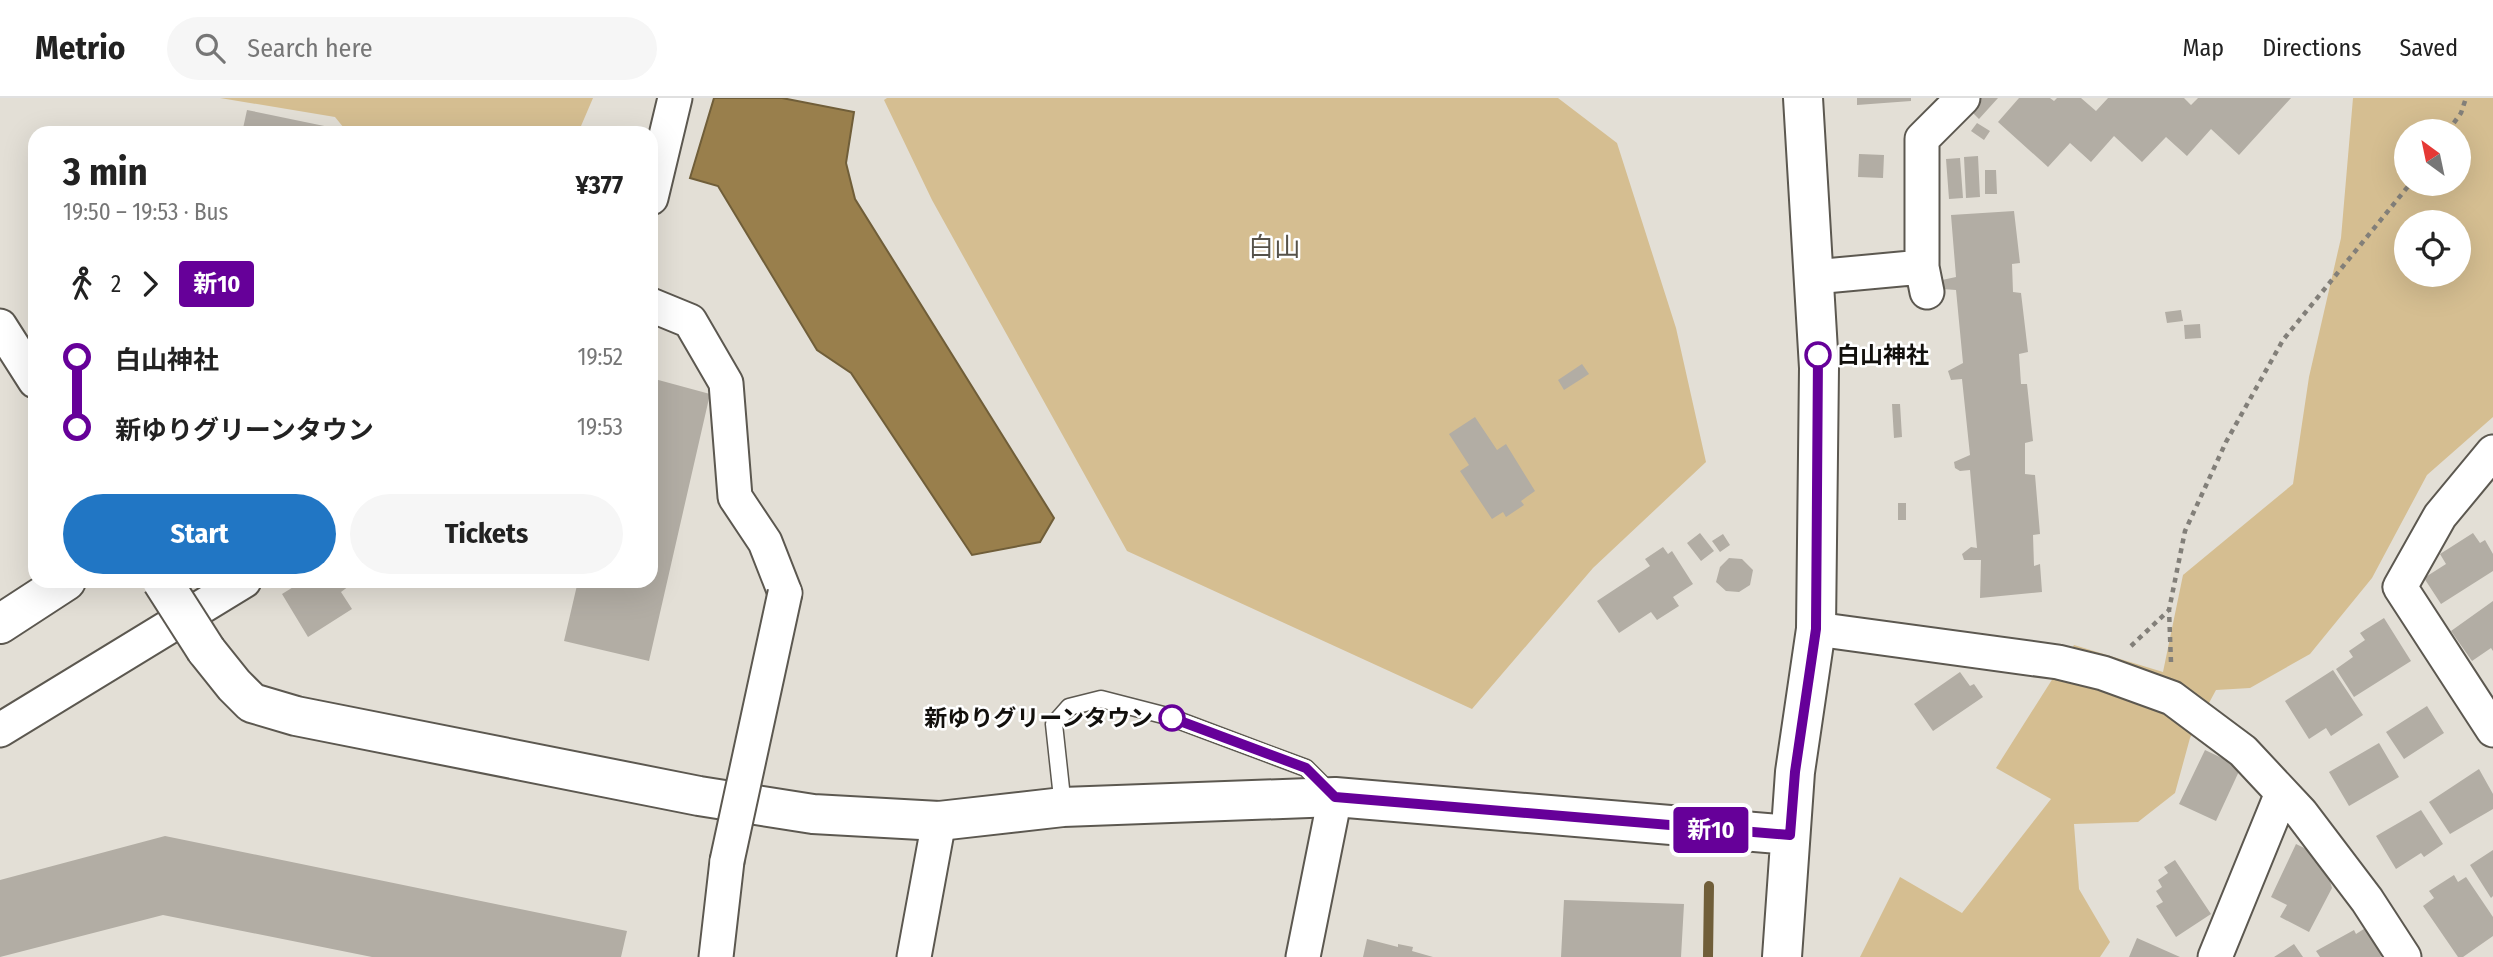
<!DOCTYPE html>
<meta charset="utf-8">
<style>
:root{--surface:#fff;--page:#f6f6f6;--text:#222;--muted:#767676;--line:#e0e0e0;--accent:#2176c4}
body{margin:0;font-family:"Fira Sans Condensed","Noto Sans JP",sans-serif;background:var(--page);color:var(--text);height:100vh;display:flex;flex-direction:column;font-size:26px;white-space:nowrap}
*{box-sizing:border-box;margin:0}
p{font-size:23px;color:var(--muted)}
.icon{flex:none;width:38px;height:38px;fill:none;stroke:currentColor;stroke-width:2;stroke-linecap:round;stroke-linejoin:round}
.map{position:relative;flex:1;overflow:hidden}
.sheet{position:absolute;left:28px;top:28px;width:630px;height:462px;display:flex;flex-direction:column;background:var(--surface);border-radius:21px;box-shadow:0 7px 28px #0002}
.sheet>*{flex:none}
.badge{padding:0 14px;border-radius:5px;font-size:24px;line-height:46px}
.needle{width:46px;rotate:327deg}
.fabs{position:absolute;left:2394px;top:21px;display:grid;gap:14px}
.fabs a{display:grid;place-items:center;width:77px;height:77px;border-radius:50%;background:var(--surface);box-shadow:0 7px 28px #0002;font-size:35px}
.map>.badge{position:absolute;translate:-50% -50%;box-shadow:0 0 0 4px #fff}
.legs{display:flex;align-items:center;gap:10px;height:77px;padding:0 35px;font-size:23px}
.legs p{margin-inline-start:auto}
.summary{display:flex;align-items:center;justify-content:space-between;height:119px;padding:0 35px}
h1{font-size:38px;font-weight:700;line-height:52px}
.primary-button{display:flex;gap:14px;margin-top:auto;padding:14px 35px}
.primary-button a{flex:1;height:80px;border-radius:42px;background:var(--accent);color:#fff;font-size:28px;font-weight:700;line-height:80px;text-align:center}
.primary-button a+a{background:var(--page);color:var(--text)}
ul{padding:0 35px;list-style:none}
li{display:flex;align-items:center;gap:24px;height:70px;font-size:26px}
li i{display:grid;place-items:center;width:10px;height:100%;margin:0 9px;background:currentColor}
li i::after{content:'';width:18px;height:18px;margin:-9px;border:5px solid;border-radius:50%;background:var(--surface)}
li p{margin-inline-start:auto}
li:first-child i{background:linear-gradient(#0000 50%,currentColor 0)}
li:last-child i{background:linear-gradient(currentColor 50%,#0000 0)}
header{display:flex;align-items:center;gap:42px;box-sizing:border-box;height:98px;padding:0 35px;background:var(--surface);border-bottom:2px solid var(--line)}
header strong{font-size:33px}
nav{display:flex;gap:38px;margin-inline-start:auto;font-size:24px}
.search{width:490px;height:63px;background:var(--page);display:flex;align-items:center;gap:18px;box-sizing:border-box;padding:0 24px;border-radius:38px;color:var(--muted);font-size:26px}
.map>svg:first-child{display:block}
</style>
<header>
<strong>Metrio</strong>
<div class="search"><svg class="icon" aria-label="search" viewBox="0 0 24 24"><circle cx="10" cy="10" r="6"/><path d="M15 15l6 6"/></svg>Search here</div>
<nav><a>Map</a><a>Directions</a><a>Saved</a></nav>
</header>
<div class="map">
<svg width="2493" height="859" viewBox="0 0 2493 859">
<rect width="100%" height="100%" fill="#e3dfd6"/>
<path fill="#d5be91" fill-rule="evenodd" d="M220,0H593L578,35H348L335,19Z
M887,0H1558L1617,45L1676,230L1706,364L1593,470L1472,611L1127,453L932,102L884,2Z
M2353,0H2493V319L2427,377L2372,480L2310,556L2250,590L2216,592L2190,640L2175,695L2138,724L2074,726L2079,791L2110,844L2100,859H1860L1900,779L1962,815L2051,701L1996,670L2074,547L2163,574L2183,477L2293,386L2309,279L2341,140ZM2406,33H2459V86H2406ZM2406,124H2459V177H2406Z"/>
<path fill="#997f4c" stroke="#705e39" stroke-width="2" d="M714,0H782L854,14L846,65L855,101L1054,420L1040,444L972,457L851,275L817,252L718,88L690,80Z"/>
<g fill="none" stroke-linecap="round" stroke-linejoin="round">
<path stroke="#705e39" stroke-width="10" d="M1708,859L1709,788"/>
</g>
<path fill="#b2ada4" d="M1857,0H1911V3L1857,7Z
M1981,0H1998L1979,21L1970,12Z
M2019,0H2050L2054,3L2057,0H2081L2096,13L2108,0H2184L2191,7L2198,0H2291L2239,57L2211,31L2187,58L2166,39L2142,64L2114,38L2091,64L2070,45L2048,69L1998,24Z
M247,12L334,30L333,35H242Z
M1977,25L1990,33L1984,42L1971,33Z
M1859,56L1884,57L1883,80L1858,79Z
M1978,58L1980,99L1966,100L1964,59Z
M1960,60L1963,100L1949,101L1946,61Z
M1985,72H1996L1997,96H1985Z
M2014,113L2020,165L2012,166L2013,194L2021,195L2028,254L2019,256L2021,286H2027L2033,343L2025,345V376L2035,377L2040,436L2033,437L2034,468L2040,466L2042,494L1980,500L1981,462H1964L1962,456L1971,449L1977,450L1970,372L1960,373L1955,370L1954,364L1970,357L1962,281L1951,282L1948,273L1963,265L1956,192L1943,191L1941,188L1942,182L1956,179L1951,117Z
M2181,212L2183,223L2167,225L2165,214Z
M2200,226L2201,240L2185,241L2184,227Z
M1582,266L1589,276L1564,292L1558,282Z
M651,280L710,296L649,563L564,543L578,483H651Z
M1892,306H1900L1902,339L1894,340Z
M1475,319L1497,352L1506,346L1535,393L1521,403L1524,407L1506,419L1503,414L1492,421L1460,373L1469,367L1449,336Z
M1898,405H1906V422H1898Z
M1700,435L1714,453L1701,463L1687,445Z
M2473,435L2480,445L2485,442L2493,456V473L2441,506L2424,480L2446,466L2440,456Z
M1723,436L1730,447L1720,454L1712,443Z
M1663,449L1668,456L1672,453L1693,486L1673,499L1679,508L1657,522L1651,514L1619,535L1597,503L1650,468L1645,461Z
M1729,460L1742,461L1753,472L1750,487L1739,494L1726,493L1716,484L1720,469Z
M303,483H334L337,488L346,483L349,488L341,494L352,511L308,539L282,496Z
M2493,503V553L2491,550L2472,563L2451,533Z
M2384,520L2411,563L2354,599L2336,571L2353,559L2349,553L2365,542L2360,535Z
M2333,572L2363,617L2331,638L2326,630L2309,641L2285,603Z
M1960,574L1970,588L1974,586L1983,599L1933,633L1914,606Z
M2427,608L2444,635L2404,661L2386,634Z
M2379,645L2399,679L2349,708L2329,674Z
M2205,652L2241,669L2216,723L2179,706Z
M2479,671L2493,696V711L2450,736L2429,704Z
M2421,712L2443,746L2424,759L2421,755L2396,771L2376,738Z
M165,738L627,833L621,859H372L163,817L0,859V782Z
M2296,746L2323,759L2332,790L2309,834L2280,819L2287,807L2271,799Z
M2493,752V798L2491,800L2470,767Z
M2175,762L2211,816L2176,839L2156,808L2163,804L2156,793L2162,789L2158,782L2168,775L2164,769Z
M2454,777L2458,784L2466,779L2493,819V838L2463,859H2458L2423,808L2434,800L2429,793Z
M1564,802L1684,806L1681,859H1561Z
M2367,829L2385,856L2380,859H2320L2316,853L2354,832L2356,836Z
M2137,840L2180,859H2129Z
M1367,841L1398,849V846L1413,849L1412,853L1433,859H1363Z
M2294,846L2303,859H2274Z"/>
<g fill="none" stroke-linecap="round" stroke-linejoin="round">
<defs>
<path id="lane" d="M1063,709L1054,626L1069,609L1101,601L1167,618L1306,670L1332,696"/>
<path id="street" d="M651,100L675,0
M1814,179L1922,169
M1927,194L1922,169V41L1963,0
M651,207L690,223L726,285L735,399L765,444L785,495
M0,228L35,283
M2493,354L2440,418L2400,489L2493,632
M1816,531L2058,564L2103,575L2172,600L2243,653L2301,715L2367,802L2404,859
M0,632L244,483
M716,859L727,763
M914,859L939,723
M1303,859L1335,699
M2215,859L2282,695"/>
<path id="secondary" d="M0,526L66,483
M206,552L234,587L252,605L296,618L699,698L813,716L939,723L1063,709L1335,699L1790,737
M1782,859L1795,674L1816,531L1819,270L1803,0"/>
</defs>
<use href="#lane" stroke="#5c5850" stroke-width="19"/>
<use href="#street" stroke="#5c5850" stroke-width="37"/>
<use href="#secondary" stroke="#5c5850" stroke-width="42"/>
<path stroke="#827f79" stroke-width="4.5" stroke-dasharray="5 5" stroke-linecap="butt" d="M2448,33L2461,15L2466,0
M2131,548L2168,513
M2171,564L2169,512L2185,433L2226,344L2283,242L2410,86"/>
<use href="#lane" stroke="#fff" stroke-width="16"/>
<use href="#street" stroke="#fff" stroke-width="33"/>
<use href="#secondary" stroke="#fff" stroke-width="38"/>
<defs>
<path id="street-bridge" d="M727,763L785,495"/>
<path id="secondary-bridge" d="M162,483L206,552"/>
</defs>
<use href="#street-bridge" stroke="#5c5850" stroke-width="37" stroke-linecap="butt"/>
<use href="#secondary-bridge" stroke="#5c5850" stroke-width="42" stroke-linecap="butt"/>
<use href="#street-bridge" stroke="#fff" stroke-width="33"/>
<use href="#secondary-bridge" stroke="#fff" stroke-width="38"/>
</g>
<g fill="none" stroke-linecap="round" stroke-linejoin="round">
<defs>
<path id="line-1" d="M1172,620L1306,670L1335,699L1790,737L1795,674L1816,531L1818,257"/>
</defs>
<use href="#line-1" stroke="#fff" stroke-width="16"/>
<use href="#line-1" stroke="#609" stroke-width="10"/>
</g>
<g fill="#fff" stroke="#609" stroke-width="3.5">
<circle cx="1818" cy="257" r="12"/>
<circle cx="1172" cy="620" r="12"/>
</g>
<g text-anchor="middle" stroke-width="5" stroke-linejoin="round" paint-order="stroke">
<g font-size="23" font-weight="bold" fill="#12100d" stroke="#fff" text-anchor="start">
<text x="1837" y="265">白山神社</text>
<text x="1153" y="628" text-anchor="end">新ゆりグリーンタウン</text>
</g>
<g font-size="26" fill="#56524a" stroke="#fff">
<text x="1274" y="158">白山</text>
</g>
</g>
</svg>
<div class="fabs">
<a><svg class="needle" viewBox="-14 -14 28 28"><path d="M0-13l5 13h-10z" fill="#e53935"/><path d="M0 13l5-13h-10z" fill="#767676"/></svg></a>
<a><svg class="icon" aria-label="locate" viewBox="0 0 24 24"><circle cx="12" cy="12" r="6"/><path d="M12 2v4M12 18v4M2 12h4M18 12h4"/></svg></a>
</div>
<b class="badge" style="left:1711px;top:732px;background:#609;color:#fff">新10</b>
<section class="sheet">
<div class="summary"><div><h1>3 min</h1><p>19:50 – 19:53 · Bus</p></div><b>¥377</b></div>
<div class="legs"><svg class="icon" aria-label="walk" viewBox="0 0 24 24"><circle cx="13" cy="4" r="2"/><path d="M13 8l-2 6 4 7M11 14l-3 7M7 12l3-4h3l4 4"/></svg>2<svg class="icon" aria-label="forward" viewBox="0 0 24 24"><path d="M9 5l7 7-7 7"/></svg><b class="badge" style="background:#609;color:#fff">新10</b></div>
<ul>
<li><i style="color:#609"></i><b>白山神社</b><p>19:52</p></li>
<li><i style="color:#609"></i><b>新ゆりグリーンタウン</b><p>19:53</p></li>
</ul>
<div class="primary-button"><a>Start</a><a>Tickets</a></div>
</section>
</div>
